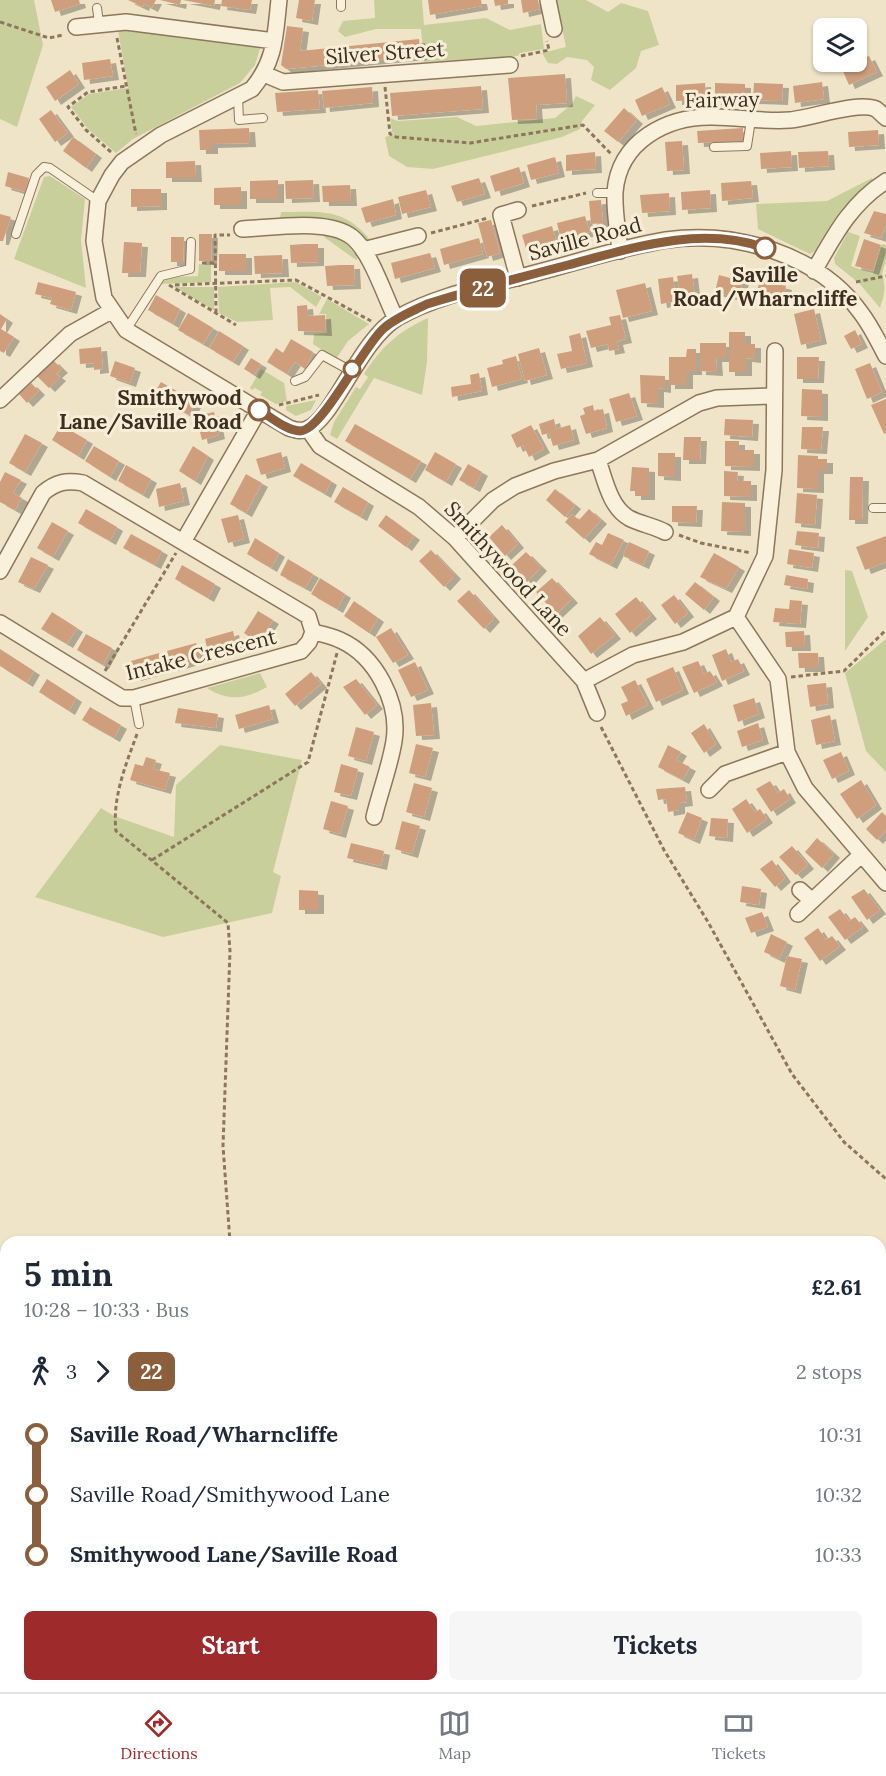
<!DOCTYPE html>
<meta charset="utf-8">
<style>
:root{--surface:#fff;--page:#f6f6f7;--text:#1f2937;--muted:#747a83;--line:#e0e1e3;--accent:#9e2a2b}
body{margin:0;font-family:Lora,serif;background:var(--page);color:var(--text);height:100vh;display:flex;flex-direction:column;font-size:22px;white-space:nowrap}
*{box-sizing:border-box;margin:0}
p{font-size:20px;color:var(--muted)}
.icon{flex:none;width:33px;height:33px;fill:none;stroke:currentColor;stroke-width:2;stroke-linecap:round;stroke-linejoin:round}
.map{position:relative;flex:1;overflow:hidden}
.details{position:absolute;left:0px;top:1236px;width:886px;height:456px;display:flex;flex-direction:column;background:var(--surface);border-radius:18px 18px 0 0;box-shadow:0 2px 4px #0004}
.details>*{flex:none}
.badge{padding:0 12px;border-radius:9px;font-size:21px;line-height:39px}
.tools{position:absolute;left:813px;top:18px;display:grid;gap:12px}
.tools a{display:grid;place-items:center;width:54px;height:54px;border-radius:9px;background:var(--surface);box-shadow:0 2px 4px #0004;font-size:30px}
.map>.badge{position:absolute;translate:-50% -50%;box-shadow:0 0 0 3px #fff}
.legs{display:flex;align-items:center;gap:9px;height:66px;padding:0 24px;font-size:20px}
.legs p{margin-inline-start:auto}
.overview{display:flex;align-items:center;justify-content:space-between;height:102px;padding:0 24px}
h1{font-size:33px;font-weight:700;line-height:45px}
.primary-button{display:flex;gap:12px;margin-top:auto;padding:12px 24px}
.primary-button a{flex:1;height:69px;border-radius:9px;background:var(--accent);color:#fff;font-size:24px;font-weight:700;line-height:69px;text-align:center}
.primary-button a+a{background:var(--page);color:var(--text)}
ul{padding:0 24px;list-style:none}
li{display:flex;align-items:center;gap:21px;height:60px;font-size:22px}
li i{display:grid;place-items:center;width:9px;height:100%;margin:0 8px;background:currentColor}
li i::after{content:'';width:15px;height:15px;margin:-8px;border:4px solid;border-radius:50%;background:var(--surface)}
li p{margin-inline-start:auto}
li:first-child i{background:linear-gradient(#0000 50%,currentColor 0)}
li:last-child i{background:linear-gradient(currentColor 50%,#0000 0)}
.tab-bar{display:flex;justify-content:space-around;align-items:center;height:84px;border-top:2px solid var(--line);background:var(--surface);font-size:16px;color:var(--muted)}
.tab-bar a{display:grid;justify-items:center;gap:3px}
.tab-bar .selected{color:var(--accent)}
.map>svg:first-child{display:block}
</style>
<div class="map">
<svg width="886" height="1692" viewBox="0 0 886 1692">
<defs>
<filter id="shadow"><feDropShadow dx="6" dy="4" stdDeviation="0" flood-color="#0004"/></filter>
</defs>
<rect width="100%" height="100%" fill="#f0e4c8"/>
<path fill="#c9cf9b" d="M0,0H34L43,45L17,127L0,119Z
M374,0H422L424,25L486,18L510,30L541,24L544,49L520,53L518,56L424,62L421,29H376L345,37L338,31L343,21L375,18Z
M556,0H586L608,12L621,3L648,11L659,45L641,51L636,68L610,90L591,80L594,67L587,60L567,57L557,64L548,63L542,53L566,47Z
M118,30L261,45L255,65L240,83L133,139L116,153L88,129L71,107L89,94L128,88Z
M576,96L595,105L582,121L580,129L562,137L433,169L407,167L389,156L385,137L394,134L392,132L390,118L398,121L457,117L476,126L555,118L572,104Z
M50,176L85,199L81,240L86,288L14,259L44,177Z
M872,178L873,181L836,221L817,250L810,254L758,229L756,204L827,201Z
M281,212C321,212 344,207 371,241L366,243C360,238 356,230 350,226C332,214 304,221 284,223L280,218Z
M323,232C340,237 348,243 358,258L356,260L324,237Z
M848,232L860,236L851,266L873,274L882,244L886,245V260L882,274C886,287 885,294 880,308L859,283L835,264L834,258Z
M199,264L211,265V282L158,284L171,277L198,276Z
M296,282L322,297L316,307L290,287L270,288L273,320L237,322L219,313L218,287Z
M174,287H214V310Z
M327,299L369,324L348,341L336,359L313,344L314,334L327,333L326,314H319Z
M428,318L427,362L422,395L374,378L337,439L330,435L334,422L356,387L360,389L368,377L364,374C381,347 399,331 428,318Z
M261,369L284,383L287,401L276,404L260,395L262,392L255,388L252,390L250,388Z
M316,400L311,410L296,416L286,410V406Z
M845,570L852,571L868,617L845,651Z
M886,639V772L866,751L845,673Z
M260,673L267,687C245,699 229,702 207,688Z
M220,745L302,760L273,872L281,876L272,913L163,937L35,897L101,808L114,816L174,837L176,785Z
M886,1386V1625L880,1603V1387Z
M0,1595H6V1686H541L542,1692H0Z"/>
<path fill="#cf9f7d" filter="url(#shadow)" d="M51,0H79L80,4L55,12Z
M128,0H156L152,8L144,4L143,7Z
M160,0H181L180,5Z
M183,0H215L214,6Z
M222,0H252L250,10L221,6Z
M299,0H315L312,21L296,18Z
M428,0H481L482,6L430,15Z
M494,0H508V4L495,6Z
M521,0H538L540,9L523,13Z
M287,26L303,28L300,51L419,39L421,56L286,69L281,65Z
M869,56L877,72L849,85L842,69Z
M110,59L113,76L84,80L82,63Z
M70,70L79,84L55,101L46,87Z
M565,74L567,103L536,105L537,119L512,120L508,78Z
M822,82L824,99L795,103L793,86Z
M705,83L706,100L676,101V85Z
M715,83L745,84V102L715,101Z
M754,83L783,84L782,101L753,100Z
M481,86L483,109L392,116L390,93Z
M372,87L373,103L324,108L322,91Z
M662,87L670,104L642,116L635,100Z
M318,90L320,109L277,112L275,93Z
M624,108L637,120L618,142L604,131Z
M51,110L68,133L55,142L39,119Z
M249,128L250,143L212,144V150H200L199,130Z
M743,128V141L698,143L697,131Z
M878,130L879,145L849,147L848,132Z
M73,137L96,154L86,168L63,151Z
M682,141L684,170L667,171L665,142Z
M791,151L792,167L761,169L760,153Z
M828,151L829,166L799,168L798,152Z
M595,152L596,169L566,171V155Z
M555,157L559,173L531,180L527,165Z
M195,161L196,178H166V162Z
M519,167L524,183L495,192L490,176Z
M8,172L29,178L25,192L5,186Z
M479,178L485,194L457,202L451,186Z
M278,180V199H250V181Z
M313,180L314,198L286,199L285,181Z
M751,181L753,198L722,201L721,183Z
M350,185L351,202H323L322,186Z
M241,187V205H214V188Z
M131,189H161V206L131,207Z
M426,190L431,207L402,214L398,197Z
M710,190L711,208L682,210L681,192Z
M669,193L670,211L642,213L640,195Z
M393,199L396,215L366,223L361,208Z
M601,200L603,223L591,224L589,201Z
M874,211L886,214V225L881,238L864,233Z
M0,214L11,217L3,241H0Z
M585,216L590,232L561,240L557,223Z
M491,220L500,253L487,257L478,223Z
M552,226L557,244L527,252L522,235Z
M199,234H212L211,261H199Z
M171,237H184L183,262H171Z
M479,238L483,254L444,265L440,249Z
M864,239L881,245L873,271L855,266Z
M124,242L142,243L140,273H122Z
M304,244H318V262L291,263L290,245Z
M430,253L435,268L395,279L391,263Z
M219,254H246V271H219Z
M282,255L283,273L255,274L254,256Z
M340,265H354L355,285L327,286L325,266Z
M731,272L744,275L739,298L715,292L719,275L730,278Z
M692,274L695,298L681,300L677,276Z
M673,277L676,301L661,304L658,279Z
M760,280L786,286L782,305L755,298Z
M38,282L76,292L71,310L50,304L52,298L35,294Z
M645,283L652,311L623,318L616,290Z
M156,295L180,309L173,324L148,310Z
M307,305L308,316L325,315L326,332L298,331L297,306Z
M814,309L821,340L801,345L794,314Z
M188,313L213,328L203,344L178,330Z
M0,314L7,319L1,329L14,337L4,353L0,351Z
M620,315L626,339L617,341L619,349L609,351L608,344L591,348L586,331L611,325L609,317Z
M855,330L862,344L851,349L844,336Z
M219,331L243,346L233,362L209,348Z
M729,332H745V344H755V359L746,358V372H729Z
M580,333L587,363L561,369L557,354L572,351L569,336Z
M291,339L313,352L305,369L295,362L287,374L267,362L276,348L283,353Z
M700,343H726V358H716L717,372L700,371Z
M101,347L103,369L94,370V363L80,364L79,349Z
M539,348L547,375L525,381L518,354Z
M687,349H696V371H687V385H669V357H686Z
M516,356L522,379L492,387L487,368L503,364L502,360Z
M797,357H819L818,379H797Z
M251,358L261,364L254,375L244,369Z
M53,360L62,369L56,374L60,377L49,388L37,376Z
M115,361L135,368L130,383L110,376Z
M870,363L882,392L867,399L855,369Z
M479,373L482,391L452,397L451,387L471,384L470,375Z
M640,375L665,376V389L658,388V404L641,403Z
M161,382L196,402L189,415L153,395Z
M31,383L39,391L27,403L19,394Z
M802,389L822,390V417L801,416Z
M629,393L637,416L616,422L609,399Z
M886,399V433L884,434L871,405Z
M593,405L594,411L603,409L607,428L586,434L580,416L585,414L583,408Z
M214,412L219,435L202,440L196,416Z
M554,419L556,429L570,425L574,440L553,446L549,433L542,435L539,424Z
M725,419L753,420L752,437L724,435Z
M355,424L421,461L410,479L345,441Z
M61,425L87,440L78,456L52,440Z
M531,425L544,449L529,457L523,445L517,448L511,435Z
M802,427H823L821,450L801,449Z
M25,434L42,443L25,472L9,463Z
M684,437H701L700,460H683Z
M725,441H739V450H754V467L725,466Z
M94,446L119,461L110,477L85,461Z
M193,446L208,456L195,481L179,471Z
M281,452L285,468L261,475L256,459Z
M435,452L456,464L446,482L425,470Z
M658,453H675V477L658,476Z
M798,455L818,456V459H827V470H818V489L797,488Z
M301,463L331,481L325,494L293,476Z
M468,464L482,472L474,488L459,480Z
M126,465L151,479L143,495L118,481Z
M632,467L649,468V496H635V491H630Z
M724,471L738,472L737,481H751V497L724,496Z
M5,472L21,480L13,493L22,498L15,510L0,502V482Z
M246,474L262,483L246,513L230,504Z
M850,477H863L862,520H849Z
M180,483L184,501L159,507L156,489Z
M343,487L368,502L361,517L334,502Z
M555,489L575,505L565,517L546,500Z
M797,493L817,495L815,525L795,523Z
M722,502L745,503V532L721,531Z
M672,506H697L696,523L672,522Z
M86,509L117,527L110,541L78,523Z
M589,509L601,520L584,539L565,522L572,514L579,520Z
M238,515L244,539L228,543L221,519Z
M386,515L414,536L406,547L378,526Z
M52,522L68,531L53,557L37,548Z
M502,525L518,544L505,556L489,537Z
M797,531L819,533L818,548L795,545Z
M608,533L624,540L611,565L589,554L596,542L602,545Z
M131,534L162,551L155,565L123,548Z
M886,536V562L865,570L856,547Z
M255,538L279,553L271,568L247,554Z
M629,542L649,551L643,565L623,556Z
M789,549L814,553L812,568L787,564Z
M431,550L455,575L444,587L419,561Z
M526,552L541,567L527,582L512,565Z
M714,553L739,567L726,589L700,577Z
M31,557L48,565L34,589L18,582Z
M288,559L313,574L305,588L280,575Z
M182,565L215,584L208,598L175,579Z
M786,575L808,579L807,589L784,585Z
M320,578L345,594L337,609L311,594Z
M552,578L572,599L556,614L536,592Z
M695,582L714,597L704,610L685,594Z
M469,590L494,618L484,629L457,601Z
M674,595L688,613L675,624L661,605Z
M636,597L651,615L630,633L615,614Z
M790,600L802,601L800,624L773,622L775,608L789,609Z
M354,601L378,618L369,633L344,616Z
M258,611L273,620L258,643L244,633Z
M52,612L77,628L67,644L41,629Z
M600,617L615,635L591,654L578,636Z
M391,628L408,655L393,663L376,637Z
M233,631L237,649L209,656L205,639Z
M804,631L805,647H786L785,632Z
M86,634L112,648L103,665L77,650Z
M196,643L200,659L172,667L167,651Z
M0,649L34,671L27,683L0,666Z
M726,649L731,662L738,659L744,671L722,681L712,655Z
M159,653L163,669L135,677L131,661Z
M798,653H818L819,668H799Z
M698,661L704,674L710,671L717,682L694,693L682,667Z
M415,662L428,690L411,697L398,670Z
M673,667L683,690L656,702L646,679Z
M311,672L321,684L295,706L285,694Z
M47,679L76,698L69,711L39,692Z
M356,679L377,705L365,715L343,687Z
M635,680L648,705L626,716L621,704L628,701L621,687Z
M826,683L828,704L810,707L807,685Z
M754,698L759,714L738,722L733,705Z
M431,703L434,735L416,736L413,705Z
M269,705L273,719L239,729L235,715Z
M90,707L121,725L114,738L82,720Z
M178,708L218,714L216,728L175,723Z
M830,715L835,741L816,745L811,720Z
M758,723L763,740L742,747L737,731Z
M704,724L716,744L704,753L691,733Z
M356,727L374,732L366,761L348,756Z
M416,744L433,748L425,777L409,773Z
M668,745L681,752L676,760L690,767L683,780L658,767Z
M841,752L849,771L832,779L823,760Z
M146,757L156,760L153,769L170,773L165,790L130,780L135,764L143,766Z
M341,764L358,769L351,796L334,792Z
M861,780L876,805L857,819L840,794Z
M770,781L778,793L784,789L790,799L771,812L756,789Z
M414,783L432,788L424,817L406,812Z
M685,787L687,802L679,803V810L668,812L666,799L658,800L656,789Z
M746,799L755,812L760,809L767,819L747,833L732,809Z
M331,801L348,806L340,834L323,829Z
M687,812L702,818L694,840L678,833Z
M882,812L886,816V830L877,840L866,829Z
M711,818L728,819L727,838L709,836Z
M402,821L420,826L412,854L395,849Z
M817,838L834,854L822,868L805,852Z
M351,843L384,851L381,866L347,858Z
M792,846L808,865L796,875L779,857Z
M772,860L785,878L775,887L760,869Z
M742,886L761,889L759,905L740,902Z
M864,889L880,910L867,920L851,897Z
M299,890L318,891V910H299Z
M840,909L849,921L855,917L863,927L845,940L828,917Z
M762,912L768,927L751,933L745,918Z
M818,928L826,940L832,936L840,946L820,961L804,938Z
M771,934L787,942L779,959L764,952Z
M787,956L802,959L795,990L780,986Z
M634,1686H665L659,1692H640Z
M674,1686H696L691,1692H680Z"/>
<g fill="none" stroke-linecap="round" stroke-linejoin="round">
<defs>
<path id="service" d="M341,0V7
M97,8L99,23
M238,98L239,120L263,118
M714,147L747,146L751,120
M597,193H615
M16,234L36,175L44,167L50,168L98,201
M126,330L161,276L190,269L191,242
M295,381L305,377L322,355L351,371
M873,508H886
M134,698L139,724
M796,1686L799,1692"/>
<path id="minor" d="M279,0C275,35 276,60 252,89L161,135L122,162L112,175L98,201L94,241L104,298L126,330L289,428C295,430 301,432 307,429C333,420 359,341 397,318C439,294 492,285 539,272C581,261 624,247 666,240C735,230 819,254 861,313C871,326 878,341 886,356
M548,0L554,29
M76,27L126,22L274,41
M264,74L283,82L510,65
M518,210L501,215L518,278
M242,229C272,228 328,218 352,237C371,252 385,297 396,319
M363,250L418,236
M620,251C618,232 614,211 615,192C619,141 667,116 713,117C739,117 764,122 790,120C812,118 858,101 876,109C879,111 883,116 886,118
M814,271C834,236 851,203 886,181
M0,400L70,334L111,311
M308,429L320,446L419,507L455,538L584,681L597,713
M598,460C605,480 610,507 629,518C640,524 654,526 665,532
M455,538L493,500L515,486L554,471L598,460L699,403L717,398L772,396
M183,542L259,410
M0,571L43,493C56,482 66,480 83,483L308,616L313,632L309,642L301,651L134,698H122L0,623
M736,617L778,679L787,752L805,788L886,883
M313,632C322,634 332,636 340,640C376,656 400,703 394,741C390,766 380,792 374,817
M584,681L633,655L683,642L736,617L765,556L774,470L775,351
M709,790L725,774L787,752
M800,890L812,901
M798,914L861,855"/>
</defs>
<use href="#service" stroke="#8d765c" stroke-width="10"/>
<use href="#minor" stroke="#8d765c" stroke-width="18"/>
<path stroke="#8d765c" stroke-width="3" stroke-dasharray="4.5 3" stroke-linecap="butt" d="M0,22L49,38L63,35
M117,38L136,134
M521,56L549,50L547,41
M385,87L390,134L396,137L470,143L583,125L612,155
M111,152L86,130L68,107L88,92L126,86
M532,206L586,193
M431,233L488,218
M202,263H215
M856,282L886,276
M169,285L236,325
M175,285L296,280L371,321
M216,313L215,235H230
M279,405L319,395
M679,535L701,543L751,553
M105,671L176,553
M791,677L844,671L886,630
M601,727L664,850L708,922L792,1074L844,1142L886,1179
M137,734C126,764 112,798 116,831L228,923L230,951L223,1146L230,1242
M152,860L308,762L337,653
M880,1419L886,1417
M880,1517H886
M0,1634H6
M343,1686L344,1692
M367,1686L383,1692
M525,1686L527,1692
M335,1692L337,1686
M413,1692L433,1686"/>
<use href="#service" stroke="#faf1dc" stroke-width="8"/>
<use href="#minor" stroke="#faf1dc" stroke-width="15"/>
</g>
<g fill="none" stroke-linecap="round" stroke-linejoin="round">
<defs>
<path id="line-1" d="M259,410C271,417 287,431 300,431C322,431 362,348 383,329C395,318 411,312 427,304C473,290 521,277 568,265C632,248 700,225 765,248"/>
</defs>
<use href="#line-1" stroke="#fff" stroke-width="14"/>
<use href="#line-1" stroke="#8b5e3c" stroke-width="9"/>
</g>
<g fill="#fff" stroke="#8b5e3c" stroke-width="3">
<circle cx="765" cy="248" r="10"/>
<circle cx="352" cy="369" r="8"/>
<circle cx="259" cy="410" r="10"/>
</g>
<g text-anchor="middle" stroke-width="6" stroke-linejoin="round" paint-order="stroke">
<g font-size="21" fill="#3d2e20" stroke="#f7eed8">
<text transform="translate(385 53) rotate(-4)" y="7">Silver Street</text>
<text transform="translate(722 100) rotate(-1)" y="7">Fairway</text>
<text transform="translate(585 239) rotate(-15)" y="7">Saville Road</text>
<text transform="translate(508 569) rotate(47)" y="7">Smithywood Lane</text>
<text transform="translate(201 655) rotate(-14)" y="7">Intake Crescent</text>
</g>
<g font-size="21" font-weight="bold" fill="#3d2e20" stroke="#f7eed8">
<text x="765" y="282">Saville<tspan x="765" dy="24">Road/Wharncliffe</tspan></text>
<text x="242" y="405" text-anchor="end">Smithywood<tspan x="242" dy="24">Lane/Saville Road</tspan></text>
</g>
</g>
</svg>
<div class="tools">
<a><svg class="icon" aria-label="layers" viewBox="0 0 24 24"><path d="M12 4l9 5-9 5-9-5zM3 14l9 5 9-5"/></svg></a>
</div>
<b class="badge" style="left:483px;top:288px;background:#8b5e3c;color:#fff">22</b>
<section class="details">
<div class="overview"><div><h1>5 min</h1><p>10:28 – 10:33 · Bus</p></div><b>£2.61</b></div>
<div class="legs"><svg class="icon" aria-label="walk" viewBox="0 0 24 24"><circle cx="13" cy="4" r="2"/><path d="M13 8l-2 6 4 7M11 14l-3 7M7 12l3-4h3l4 4"/></svg>3<svg class="icon" aria-label="forward" viewBox="0 0 24 24"><path d="M9 5l7 7-7 7"/></svg><b class="badge" style="background:#8b5e3c;color:#fff">22</b><p>2 stops</p></div>
<ul>
<li><i style="color:#8b5e3c"></i><b>Saville Road/Wharncliffe</b><p>10:31</p></li>
<li><i style="color:#8b5e3c"></i><span>Saville Road/Smithywood Lane</span><p>10:32</p></li>
<li><i style="color:#8b5e3c"></i><b>Smithywood Lane/Saville Road</b><p>10:33</p></li>
</ul>
<div class="primary-button"><a>Start</a><a>Tickets</a></div>
</section>
</div>
<nav class="tab-bar">
<a class="selected"><svg class="icon" aria-label="directions" viewBox="0 0 24 24"><path d="M12 3l9 9-9 9-9-9zM9 14v-3h6M13 9l2 2-2 2"/></svg>Directions</a>
<a><svg class="icon" aria-label="map" viewBox="0 0 24 24"><path d="M3 6l6-2 6 2 6-2v14l-6 2-6-2-6 2zM9 4v14M15 6v14"/></svg>Map</a>
<a><svg class="icon" aria-label="tickets" viewBox="0 0 24 24"><path d="M3 7h18v10H3zM15 7v10"/></svg>Tickets</a>
</nav>
